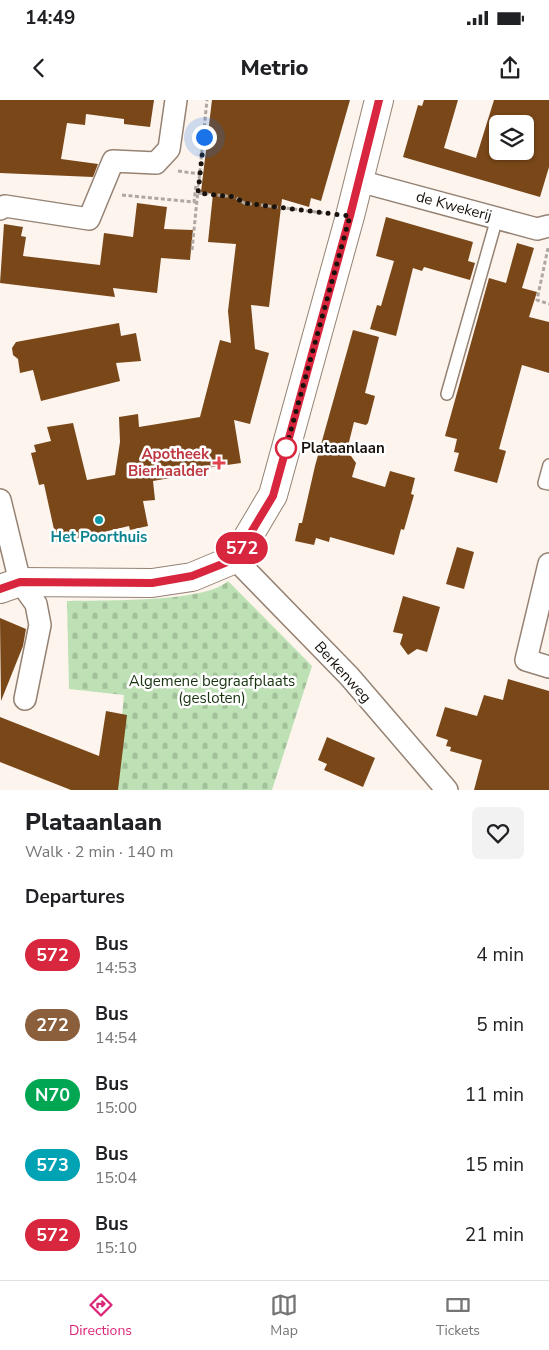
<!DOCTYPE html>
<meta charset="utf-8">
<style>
:root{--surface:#fff;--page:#f2f2f2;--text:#202124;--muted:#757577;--line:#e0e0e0;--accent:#db2777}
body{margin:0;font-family:"Nunito Sans",sans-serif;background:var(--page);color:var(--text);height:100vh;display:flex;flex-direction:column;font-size:19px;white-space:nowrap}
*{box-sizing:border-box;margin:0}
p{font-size:16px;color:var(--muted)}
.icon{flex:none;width:28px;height:28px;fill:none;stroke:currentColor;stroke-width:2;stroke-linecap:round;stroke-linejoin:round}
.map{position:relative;height:690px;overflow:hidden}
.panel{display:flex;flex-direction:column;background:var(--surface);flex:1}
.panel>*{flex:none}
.badge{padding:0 10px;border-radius:16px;font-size:18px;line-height:32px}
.controls{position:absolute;left:489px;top:15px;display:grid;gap:10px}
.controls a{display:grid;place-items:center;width:45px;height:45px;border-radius:8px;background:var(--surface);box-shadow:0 1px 4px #0004;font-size:25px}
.you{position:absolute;width:25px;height:25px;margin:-12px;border:4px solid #fff;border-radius:50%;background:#1a73e8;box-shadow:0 0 0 8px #1a73e833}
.map>.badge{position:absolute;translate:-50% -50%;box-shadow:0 0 0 2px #fff}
h2{padding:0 25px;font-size:19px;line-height:45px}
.round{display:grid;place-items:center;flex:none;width:52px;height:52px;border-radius:8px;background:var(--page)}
.head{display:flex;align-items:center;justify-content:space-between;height:85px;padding:0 25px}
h1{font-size:24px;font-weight:800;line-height:38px}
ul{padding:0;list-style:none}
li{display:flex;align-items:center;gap:15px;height:70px;padding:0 25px}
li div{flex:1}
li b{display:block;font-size:19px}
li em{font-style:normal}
li .badge{min-width:55px;font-weight:700;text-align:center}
.status{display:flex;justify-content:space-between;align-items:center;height:35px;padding:0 25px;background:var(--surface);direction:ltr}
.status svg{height:14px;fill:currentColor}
header{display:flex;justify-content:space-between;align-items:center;height:65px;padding:0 25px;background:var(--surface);font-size:22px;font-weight:800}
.dock{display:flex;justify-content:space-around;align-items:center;height:70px;border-top:1px solid var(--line);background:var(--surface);font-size:14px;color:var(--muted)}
.dock a{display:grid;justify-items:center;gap:2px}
.dock .on{color:var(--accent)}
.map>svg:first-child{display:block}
</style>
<div class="status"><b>14:49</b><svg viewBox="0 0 49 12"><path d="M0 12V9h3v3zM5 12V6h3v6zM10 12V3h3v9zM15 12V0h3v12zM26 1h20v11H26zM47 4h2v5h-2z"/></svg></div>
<header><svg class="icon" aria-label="back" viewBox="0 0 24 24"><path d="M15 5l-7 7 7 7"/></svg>Metrio<svg class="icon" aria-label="share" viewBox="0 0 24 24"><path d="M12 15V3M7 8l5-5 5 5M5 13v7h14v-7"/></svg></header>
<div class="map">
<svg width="549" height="690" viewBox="0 0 549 690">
<defs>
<pattern id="cemetery-stones" width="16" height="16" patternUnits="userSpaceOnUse" patternTransform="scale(1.25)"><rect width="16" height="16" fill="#bde1b4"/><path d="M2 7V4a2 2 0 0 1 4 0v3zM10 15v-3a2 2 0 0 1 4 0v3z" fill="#a2c09a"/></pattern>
</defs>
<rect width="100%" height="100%" fill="#fcf4ed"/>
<path fill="url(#cemetery-stones)" d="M228,481L312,566L272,690H115L124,595L69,589L67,501C101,500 205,503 228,481Z"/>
<path fill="#794718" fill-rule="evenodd" d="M0,0H154L150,27L124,24V19L86,14L85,25L67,23L61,59L98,64L93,77L0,73Z
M212,0H350L321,101L311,98L309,107L282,99L269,207L251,205L255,249L269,253L250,324L234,320L241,363L192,370L193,374L153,381L155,400L143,401L148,426L130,430L129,426L57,443L44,384L39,385L31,353L36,352L34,345L51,341L47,327L73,323L87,380L115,375L120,342L119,317L138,314L139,327L200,317L220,240L231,243L228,211L236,144L208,142L213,94L201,92Z
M424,0H458L444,48L476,58L494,0H549V67L540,97L403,57L418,5L422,6ZM498,24H525V51H498Z
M137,103L167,107L164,129L193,130L190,160L161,158L157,193L113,188L115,197L0,183L4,124L23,127L21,136L26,137L23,156L100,165L104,133L133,137Z
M386,117L473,142L468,161L475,163L470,180L424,167L422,171L413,168L396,236L370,229L377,205L381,206L394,161L376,156Z
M517,143L534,148L522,188L537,192L529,217L549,222V273L522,265L499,349L506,351L497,383L454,371L459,353L454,352L457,339L445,336L489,178L506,183Z
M119,223L121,236L136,233L141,261L116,263L120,281L41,301L33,270L20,273L18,259L13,255L12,248L16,242Z
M353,230L379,237L365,293L375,296L368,323L366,325L354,322L346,354L351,356L356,363L352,377L385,387L390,371L415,378L411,394L414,395L404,430L401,429L394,455L330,437L329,442L316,438L314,445L295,441L299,423H302L315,366Z
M457,447L474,452L464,489L446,484Z
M403,496L440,507L427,552L417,549L408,555L400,544L403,534L393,532Z
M0,518L26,529L23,546L1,601Z
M508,579L549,591V690H474L482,660L450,651L451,647L446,646L448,640L436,636L445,607L477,616L484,595L503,600Z
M106,611L127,615L118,690H71L0,662V617L99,656Z
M327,637L375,658L363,687L324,670L327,664L318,660Z"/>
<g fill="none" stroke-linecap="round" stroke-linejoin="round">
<defs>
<path id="service" d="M447,294L497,118
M549,365L544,383L549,384"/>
<path id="minor" d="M359,81L537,129L549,126
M0,109L5,106L89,119L113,61L156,63L169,49L176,0
M0,400L20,482L36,504L40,525L25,599
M235,459L349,576L447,690
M549,464L526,560L549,567"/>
<path id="tertiary" d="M0,489L20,482L152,483L192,477L235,459L273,395L350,116L379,0"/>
</defs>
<use href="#service" stroke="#958273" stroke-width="14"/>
<use href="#minor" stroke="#958273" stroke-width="24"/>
<use href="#tertiary" stroke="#958273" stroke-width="30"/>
<path stroke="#afa7a1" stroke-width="3" stroke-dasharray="4 2.5" stroke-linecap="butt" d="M178,71L200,74
M198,93L235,97L244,103L325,113
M122,95L194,102L196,85L199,86
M548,148L537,200L549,204
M192,150L207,0"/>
<use href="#service" stroke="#fff" stroke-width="11"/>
<use href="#minor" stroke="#fff" stroke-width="21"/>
<use href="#tertiary" stroke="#fff" stroke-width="28"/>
</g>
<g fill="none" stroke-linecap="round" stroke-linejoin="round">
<defs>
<path id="line" d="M0,489L20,482L152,483L192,476L235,459L273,396L350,116L379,0"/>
</defs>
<use href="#line" stroke="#fff" stroke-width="11"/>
<use href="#line" stroke="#d7263d" stroke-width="8"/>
<path stroke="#19120d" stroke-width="5" stroke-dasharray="0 9" d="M204,37L198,93L235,97L244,103L350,116L286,348"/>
</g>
<circle fill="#fff" stroke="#d7263d" stroke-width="2.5" cx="286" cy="348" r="10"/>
<path fill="#e0444e" stroke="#fff" stroke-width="2" d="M216.5 355.5h5v5h5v5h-5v5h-5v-5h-5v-5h5z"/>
<circle fill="#0f9aa8" stroke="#fff" stroke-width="2" cx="99" cy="420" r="5"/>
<g text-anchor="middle" stroke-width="5" stroke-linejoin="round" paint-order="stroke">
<g font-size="15" fill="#19120d" stroke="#fff">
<text transform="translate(454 106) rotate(15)" y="5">de Kwekerij</text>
<text transform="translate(343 572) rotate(48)" y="5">Berkenweg</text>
</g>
<g font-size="15" font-weight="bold" fill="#19120d" stroke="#fff" text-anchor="start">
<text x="301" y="353">Plataanlaan</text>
</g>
<g font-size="15" font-weight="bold" fill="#be3a42" stroke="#fff" text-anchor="end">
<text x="209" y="359">Apotheek<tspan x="209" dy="17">Bierhaalder</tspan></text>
</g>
<g font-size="15" font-weight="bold" fill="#0d838f" stroke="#fff">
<text x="99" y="442">Het Poorthuis</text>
</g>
<g font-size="15" fill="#15320c" stroke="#fff">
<text x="212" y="586">Algemene begraafplaats<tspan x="212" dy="17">(gesloten)</tspan></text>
</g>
</g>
</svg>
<div class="controls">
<a><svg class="icon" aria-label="layers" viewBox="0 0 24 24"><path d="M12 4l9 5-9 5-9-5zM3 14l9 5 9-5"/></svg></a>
</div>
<div class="you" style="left:204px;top:37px"></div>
<b class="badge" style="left:242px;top:448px;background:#d7263d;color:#fff">572</b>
</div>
<section class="panel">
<div class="head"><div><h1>Plataanlaan</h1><p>Walk · 2 min · 140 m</p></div><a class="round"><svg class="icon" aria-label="heart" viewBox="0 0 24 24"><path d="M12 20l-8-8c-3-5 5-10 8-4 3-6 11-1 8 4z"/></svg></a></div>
<h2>Departures</h2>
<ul>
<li><span class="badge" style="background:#d7263d;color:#fff">572</span><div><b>Bus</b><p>14:53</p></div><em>4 min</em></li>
<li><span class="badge" style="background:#8b5e3c;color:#fff">272</span><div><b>Bus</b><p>14:54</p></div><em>5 min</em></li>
<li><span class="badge" style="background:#00a651;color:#fff">N70</span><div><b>Bus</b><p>15:00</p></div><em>11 min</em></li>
<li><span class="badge" style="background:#00a3b4;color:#fff">573</span><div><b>Bus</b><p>15:04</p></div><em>15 min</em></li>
<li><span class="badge" style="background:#d7263d;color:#fff">572</span><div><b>Bus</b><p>15:10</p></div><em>21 min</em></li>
</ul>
</section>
<nav class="dock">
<a class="on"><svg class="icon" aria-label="directions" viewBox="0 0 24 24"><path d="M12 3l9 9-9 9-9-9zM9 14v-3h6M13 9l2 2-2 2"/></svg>Directions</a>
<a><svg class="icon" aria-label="map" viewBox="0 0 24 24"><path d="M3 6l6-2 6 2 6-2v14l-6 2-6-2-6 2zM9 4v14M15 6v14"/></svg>Map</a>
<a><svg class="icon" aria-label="tickets" viewBox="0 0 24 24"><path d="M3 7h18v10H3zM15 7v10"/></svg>Tickets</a>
</nav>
